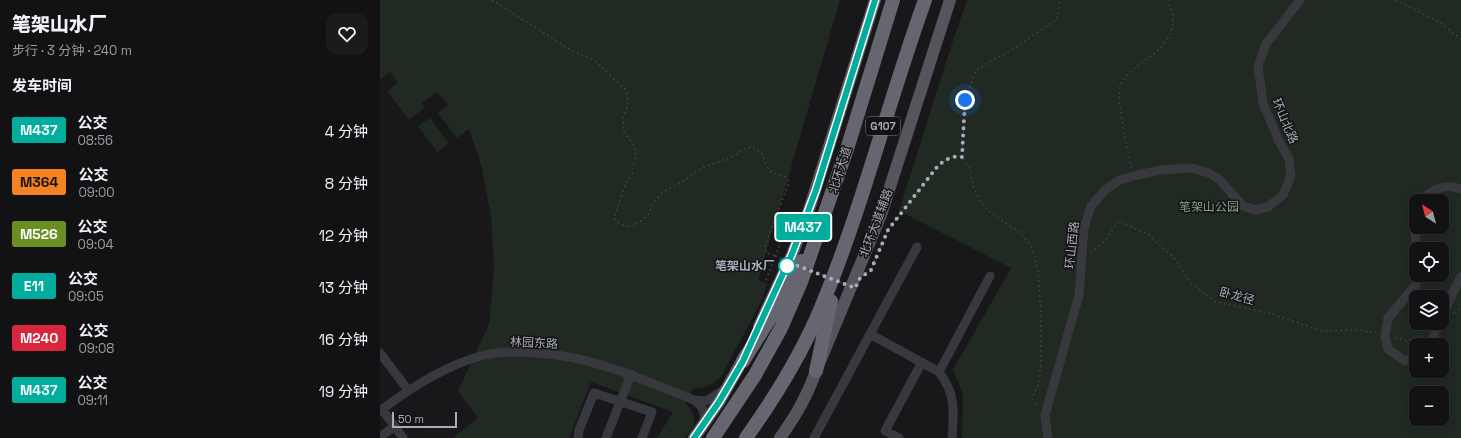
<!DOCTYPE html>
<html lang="zh">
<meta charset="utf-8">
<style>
:root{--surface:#121113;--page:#1b1a1c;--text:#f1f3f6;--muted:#9c9da0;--line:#313133}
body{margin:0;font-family:"Space Grotesk","Noto Sans SC",sans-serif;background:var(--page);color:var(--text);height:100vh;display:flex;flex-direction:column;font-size:15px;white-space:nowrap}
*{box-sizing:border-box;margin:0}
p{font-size:13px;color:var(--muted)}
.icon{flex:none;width:22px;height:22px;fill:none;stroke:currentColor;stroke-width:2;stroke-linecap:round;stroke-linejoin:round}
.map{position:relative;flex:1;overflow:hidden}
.drawer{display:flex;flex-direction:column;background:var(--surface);width:380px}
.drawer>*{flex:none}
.badge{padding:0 8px;border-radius:3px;font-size:14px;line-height:26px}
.needle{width:26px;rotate:324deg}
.buttons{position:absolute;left:1029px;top:194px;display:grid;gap:8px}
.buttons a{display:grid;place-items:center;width:40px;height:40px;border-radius:8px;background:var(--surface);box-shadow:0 2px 10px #0003,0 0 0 1px var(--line);font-size:20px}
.scale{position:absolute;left:12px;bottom:10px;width:65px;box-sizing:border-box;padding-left:4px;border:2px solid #aaadb9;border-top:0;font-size:11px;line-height:14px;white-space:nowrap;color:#aaadb9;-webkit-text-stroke:3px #131214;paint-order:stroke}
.you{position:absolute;width:20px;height:20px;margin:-10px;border:3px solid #fff;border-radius:50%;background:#1a73e8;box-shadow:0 0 0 6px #1a73e833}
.map>.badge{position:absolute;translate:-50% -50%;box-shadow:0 0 0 2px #fff}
h2{padding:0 12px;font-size:15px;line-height:36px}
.round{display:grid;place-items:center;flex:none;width:42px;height:42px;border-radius:12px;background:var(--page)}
.headline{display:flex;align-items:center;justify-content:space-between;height:68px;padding:0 12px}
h1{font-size:19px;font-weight:800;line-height:30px}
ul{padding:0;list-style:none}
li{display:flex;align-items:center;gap:12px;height:52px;padding:0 12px}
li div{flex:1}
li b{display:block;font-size:15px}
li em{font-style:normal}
li .badge{min-width:44px;font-weight:700;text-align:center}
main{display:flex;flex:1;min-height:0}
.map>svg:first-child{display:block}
</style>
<main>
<section class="drawer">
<div class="headline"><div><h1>笔架山水厂</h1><p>步行 · 3 分钟 · 240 m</p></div><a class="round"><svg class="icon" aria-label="heart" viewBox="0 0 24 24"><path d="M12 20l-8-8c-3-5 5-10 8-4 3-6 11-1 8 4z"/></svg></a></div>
<h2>发车时间</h2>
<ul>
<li><span class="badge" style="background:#01ad9c;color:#fff">M437</span><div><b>公交</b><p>08:56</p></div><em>4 分钟</em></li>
<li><span class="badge" style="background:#f58220;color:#111">M364</span><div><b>公交</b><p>09:00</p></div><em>8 分钟</em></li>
<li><span class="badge" style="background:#6b8e23;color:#fff">M526</span><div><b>公交</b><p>09:04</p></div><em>12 分钟</em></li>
<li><span class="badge" style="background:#01ad9c;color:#fff">E11</span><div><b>公交</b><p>09:05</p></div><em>13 分钟</em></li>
<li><span class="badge" style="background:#d7263d;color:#fff">M240</span><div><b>公交</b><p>09:08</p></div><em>16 分钟</em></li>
<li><span class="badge" style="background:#01ad9c;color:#fff">M437</span><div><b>公交</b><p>09:11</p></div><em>19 分钟</em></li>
</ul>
</section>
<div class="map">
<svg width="1081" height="438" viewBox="0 0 1081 438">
<rect width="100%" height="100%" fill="#181719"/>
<path fill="#212923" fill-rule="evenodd" d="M0,0H460L378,280L387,284L383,298L342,375C333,385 325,389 312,389L306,404C318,417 317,425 305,438H277L293,412L211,382L189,438H73L98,418L78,391L109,324L114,269L111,217L101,164L90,132L88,129L77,138L58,113L68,105L57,92L42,103L44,108L29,120L7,91L18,83L10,72L0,80Z
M587,0H1081V438H582L583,394L573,370L631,268L519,211C542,140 562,70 587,0ZM1036,201H1062V227H1036ZM1036,249H1062V275H1036ZM1036,297H1062V323H1036ZM1036,345H1062V371H1036ZM1036,393H1062V419H1036Z
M50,118L69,143L57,152L38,126Z"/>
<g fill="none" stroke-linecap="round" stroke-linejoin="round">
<path stroke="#3e4045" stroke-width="1.5" stroke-dasharray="2 3" stroke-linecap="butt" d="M112,0L194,52L214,60L246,90L248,105L243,117L244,132L253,144L256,153L252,175L246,183L234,218L240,224L250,227L258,223L268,215L274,202L283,192L295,186L324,167L354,156L364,149L372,147L382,153C384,160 387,169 393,173C399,176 407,174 409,182L385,246L386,253L395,256
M1016,0L1061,23L1081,39
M582,157L585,100L596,70L635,48L677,19L680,0
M557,167C564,160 572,155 582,157L590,169L594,189L601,202L610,212L639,232L652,247L658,269L661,315V365L658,385L652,399L658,406
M751,168C748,150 736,101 740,86C743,78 750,72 756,67C773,55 794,42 793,18C793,12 790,6 788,0
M711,253L722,244L739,221L768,234L795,259L810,282L836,302L892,314L942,331L980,330L996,333
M386,280L408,224
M1074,313L1081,307
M1015,338L1027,341L1044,334"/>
<path stroke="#38393e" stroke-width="9" d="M1041,201C1051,189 1065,183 1081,189
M1036,211L1033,219L1037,249
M1062,318L1075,288L1081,277
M490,334L559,372C576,394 574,412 572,438
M1046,345L1052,339L1060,323
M0,353L28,390
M1036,355L1025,361L1008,349L1005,336L1008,318L1036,285L1037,275
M559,372L610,276
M313,400L326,401L344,390
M2,409L23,438
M0,411C30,388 64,366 101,356C127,349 157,352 183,356C220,362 254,376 289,390C298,394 310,397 317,402C324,408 326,417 323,424
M0,437L15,426
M198,438L199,430L214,393L272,412L262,438
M226,438L251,374
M434,438L537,247
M519,438L505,431L542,362
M668,438L665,415L699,295L704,228L711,206L725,190L738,181L753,176L781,170L811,168L829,173L839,179L863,206L875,210L888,207L903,195L911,176L909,159L899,141L883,103L878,67L886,44L920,0"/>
<path stroke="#55565d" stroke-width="12" d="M379,326L412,255L428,213L495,0
M314,438L339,402L366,354
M400,438C416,415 427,397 436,371L501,215L570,0"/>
<path stroke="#65666f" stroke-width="14" d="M363,361L392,315L422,261
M436,371L451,301
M333,438L375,375L401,328L421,282L468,146L513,0
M366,438C393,400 422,353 440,310C482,210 508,102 545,0"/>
<path stroke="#3e4045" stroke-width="1.5" stroke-dasharray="2 3" stroke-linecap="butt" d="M395,256L475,288L480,278L491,269L508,230L557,167"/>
</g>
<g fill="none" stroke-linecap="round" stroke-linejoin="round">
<defs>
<path id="line" d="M314,438L339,402L363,361L412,254L436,190L495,0"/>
</defs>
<use href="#line" stroke="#fff" stroke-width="9"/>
<use href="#line" stroke="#01ad9c" stroke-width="6"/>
<path stroke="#aaadb9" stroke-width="4" stroke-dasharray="0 7.2" d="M407,266L408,262L475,288L480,278L491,270L508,230L557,167C564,160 572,155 582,157L585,100"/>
</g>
<circle fill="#fff" stroke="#01ad9c" stroke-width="2" cx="407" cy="266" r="8"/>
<g text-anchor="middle" stroke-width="3" stroke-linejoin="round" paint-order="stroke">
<rect fill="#131214" stroke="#7d7e88" stroke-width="1" x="486" y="117" width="34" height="18" rx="3"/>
<g font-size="11" font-weight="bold" fill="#aaadb9">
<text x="503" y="130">G107</text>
</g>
<g font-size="12" fill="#aaadb9" stroke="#131214">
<text transform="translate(905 121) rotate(67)" y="4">环山北路</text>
<text transform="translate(460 170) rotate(-72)" y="4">北环大道</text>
<text transform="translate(496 223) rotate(-69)" y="4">北环大道辅路</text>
<text transform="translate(692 245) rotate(-84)" y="4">环山西路</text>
<text transform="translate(857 296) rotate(15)" y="4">卧龙径</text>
<text transform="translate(154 343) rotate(3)" y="4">林园东路</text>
</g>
<g font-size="12" fill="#81a387" stroke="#131214">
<text x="829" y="211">笔架山公园</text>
</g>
<g font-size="12" font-weight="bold" fill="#aaadb9" stroke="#131214" text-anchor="end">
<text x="395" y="270">笔架山水厂</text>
</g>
</g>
</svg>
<div class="buttons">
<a><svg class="needle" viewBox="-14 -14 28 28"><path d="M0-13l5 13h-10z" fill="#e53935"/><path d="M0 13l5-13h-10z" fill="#9c9da0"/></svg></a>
<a><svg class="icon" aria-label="locate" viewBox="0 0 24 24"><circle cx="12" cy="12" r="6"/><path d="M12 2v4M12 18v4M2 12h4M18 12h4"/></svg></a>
<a><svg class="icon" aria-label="layers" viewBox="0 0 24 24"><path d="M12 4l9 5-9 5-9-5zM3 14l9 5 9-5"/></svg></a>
<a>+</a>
<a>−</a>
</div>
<div class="scale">50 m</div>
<div class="you" style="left:585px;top:100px"></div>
<b class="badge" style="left:423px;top:227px;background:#01ad9c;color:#fff">M437</b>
</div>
</main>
